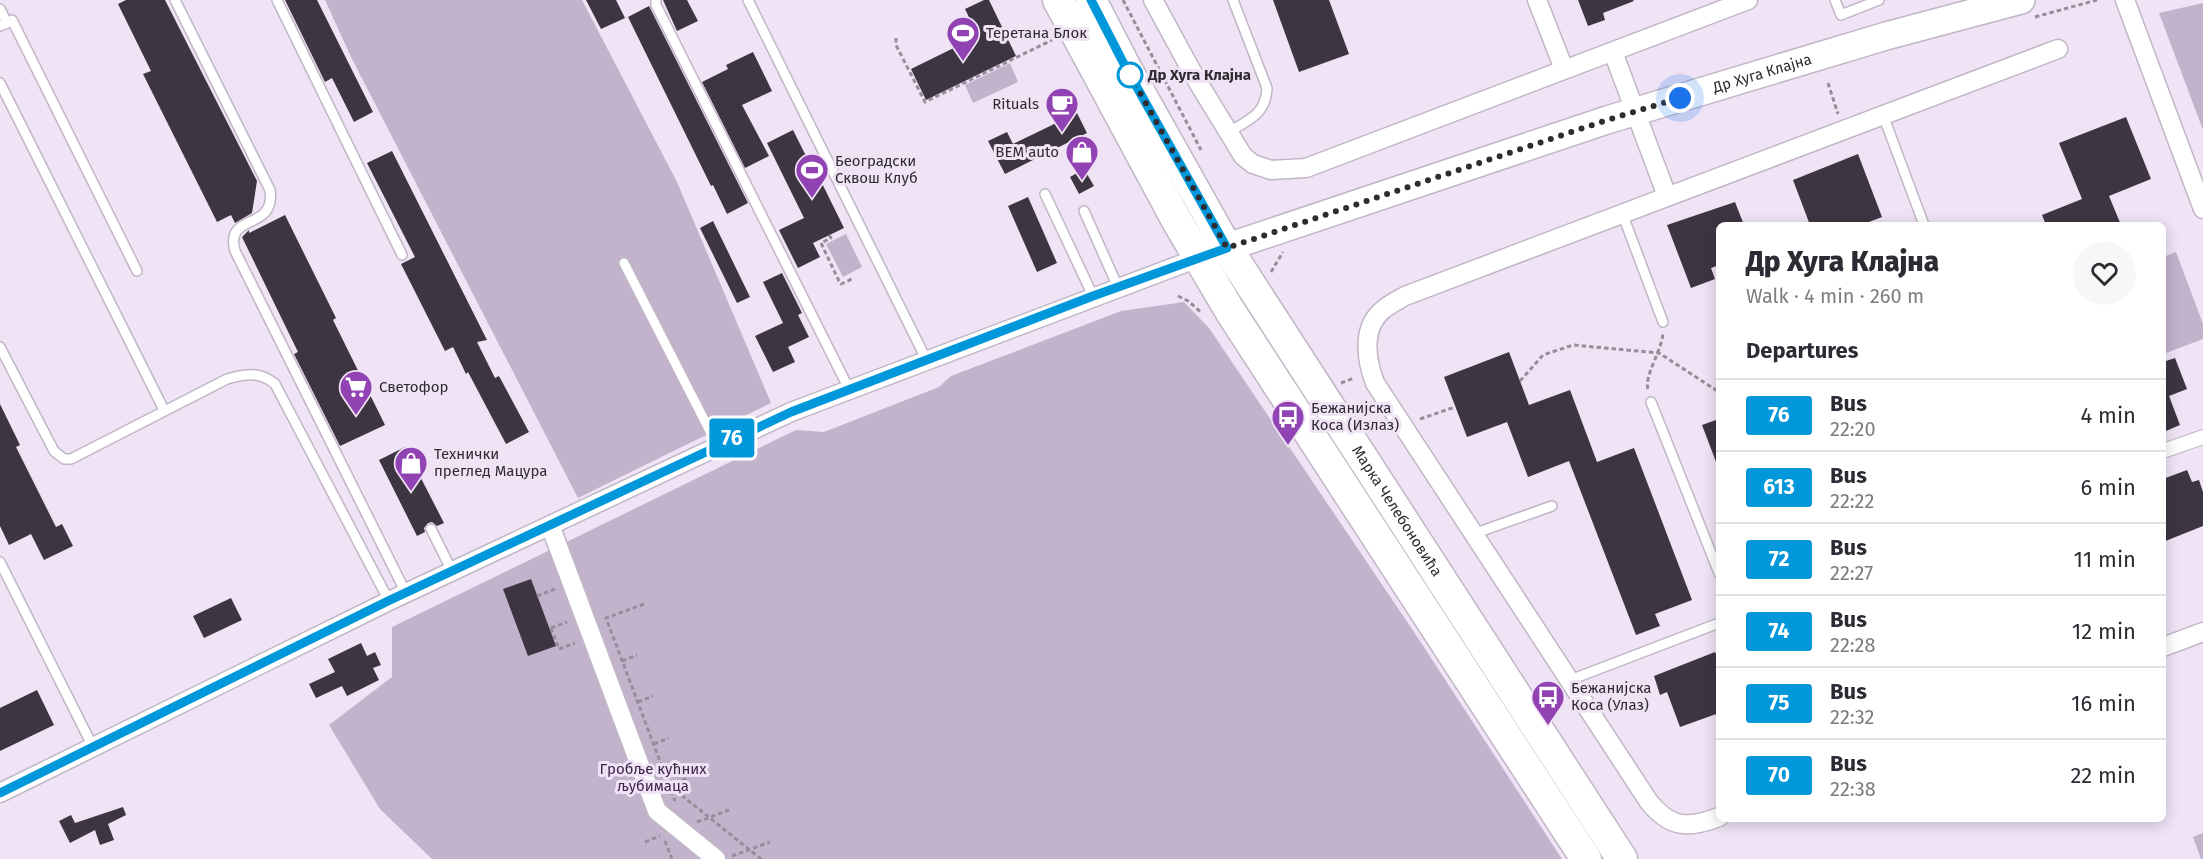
<!DOCTYPE html>
<meta charset="utf-8">
<style>
:root{--surface:#fff;--page:#f7f7f7;--text:#2b2b33;--muted:#7c7c81;--line:#e1e1e2}
body{margin:0;font-family:"Fira Sans",sans-serif;background:var(--page);color:var(--text);height:100vh;display:flex;flex-direction:column;font-size:22px;white-space:nowrap}
*{box-sizing:border-box;margin:0}
p{font-size:20px;color:var(--muted)}
.icon{flex:none;width:33px;height:33px;fill:none;stroke:currentColor;stroke-width:2;stroke-linecap:round;stroke-linejoin:round}
.map{position:relative;flex:1;overflow:hidden}
.panel{position:absolute;left:1716px;top:222px;width:450px;height:600px;display:flex;flex-direction:column;background:var(--surface);border-radius:9px;box-shadow:0 3px 15px #0003}
.panel>*{flex:none}
.badge{padding:0 12px;border-radius:4px;font-size:21px;line-height:39px}
.you{position:absolute;width:30px;height:30px;margin:-15px;border:4px solid #fff;border-radius:50%;background:#1a73e8;box-shadow:0 0 0 9px #1a73e833}
.map>.badge{position:absolute;translate:-50% -50%;box-shadow:0 0 0 3px #fff}
h2{padding:0 30px;font-size:22px;line-height:54px}
.round{display:grid;place-items:center;flex:none;width:63px;height:63px;border-radius:32px;background:var(--page)}
.summary{display:flex;align-items:center;justify-content:space-between;height:102px;padding:0 30px}
h1{font-size:28px;font-weight:800;line-height:45px}
ul{padding:0;list-style:none}
li{display:flex;align-items:center;gap:18px;height:72px;padding:0 30px;border-top:2px solid var(--line)}
li div{flex:1}
li b{display:block;font-size:22px}
li em{font-style:normal}
li .badge{min-width:66px;font-weight:700;text-align:center}
.map>svg:first-child{display:block}
</style>
<div class="map">
<svg width="2203" height="859" viewBox="0 0 2203 859">
<rect width="100%" height="100%" fill="#efe3f5"/>
<path fill="#c3b2cc" d="M325,0H582L677,182L771,403L578,498L351,57Z
M2203,3V130L2159,13Z
M1010,63L1018,82L973,103L965,85Z
M846,234L862,267L843,277L826,244Z
M2176,252L2203,324V339L2166,353L2163,346V257Z
M1184,302L1209,328L1416,635L1562,859H432L380,809L329,725L392,677V627L796,430L824,432L939,387L951,376L1121,311Z
M2203,833V859H2201L2193,837Z"/>
<path fill="#3e3543" d="M126,0H165L257,181L252,213L235,223L231,215L217,222L143,74L151,71L118,4Z
M285,0H317L373,112L354,122L332,78L325,82Z
M586,0H616L625,18L601,29Z
M663,0H687L698,21L677,31Z
M984,0H989L1016,56L926,100L911,69L978,36L965,9Z
M1273,0H1329L1349,54L1299,72Z
M1578,0H1633L1634,1L1603,13L1605,20L1588,26Z
M649,6L748,203L727,214L713,185L711,186L628,17Z
M753,52L772,91L742,105L769,156L745,168L702,82L728,69L726,65Z
M1077,113L1087,133L1005,174L988,141L1007,132L1013,144Z
M2126,117L2151,179L2109,196L2121,225H2046L2042,215L2082,199L2059,143Z
M793,130L807,158L809,157L844,228L813,243L820,257L798,268L779,230L804,218L767,143Z
M392,151L487,340L477,342L495,378L499,376L529,432L506,444L468,372L466,374L453,347L445,351L401,264L415,257L367,163Z
M1858,154L1882,217L1861,225H1810L1793,180Z
M1084,169L1094,186L1079,194L1070,177Z
M1028,197L1057,263L1037,272L1008,206Z
M1735,202L1744,225H1719V265L1711,268L1715,279L1691,288L1667,225Z
M285,215L336,318L333,320L385,425L340,446L294,354L298,352L242,237L249,230V233Z
M713,221L750,297L737,303L700,228Z
M782,273L802,313L798,315L809,337L788,347L795,362L773,372L755,336L783,323L763,282Z
M1509,352L1529,405L1570,390L1597,462L1634,448L1692,600L1655,614L1660,626L1636,635L1569,461L1528,477L1507,422L1467,437L1444,377Z
M2175,358L2187,389L2169,396L2180,425L2166,431L2163,423V362Z
M0,404L20,445L16,447L56,527L62,524L73,546L44,560L31,534L9,545L0,526Z
M1719,419V467H1718L1702,425Z
M405,447L444,523L437,526L432,522L428,523L424,528L425,532L417,536L379,460Z
M2187,470L2192,482L2199,480L2203,492V526L2163,542V479Z
M531,579L556,646L528,656L503,589Z
M231,598L242,620L204,638L193,616Z
M361,643L367,656L375,652L381,665L373,668L379,680L347,696L342,686L316,698L309,684L335,672L328,659Z
M1715,652L1719,662V713L1680,727L1667,692L1660,695L1654,676Z
M37,690L54,725L0,751V708Z
M123,807L126,815L108,824L114,840L100,845L95,830L70,843L59,821L71,815L75,823Z"/>
<g fill="none" stroke-linecap="round" stroke-linejoin="round">
<defs>
<path id="service" d="M175,0L270,190C276,232 224,212 235,251L406,593
M277,0L402,255
M656,0V5L849,389
M748,0L926,359
M1835,0L1841,15L1879,0
M0,9L7,23L0,26
M7,23L12,20L137,271
M0,83L164,410
M1883,115L1924,225
M1227,133C1248,120 1266,115 1267,88L1233,0
M1045,194L1093,296
M1084,211L1118,287
M1622,213L1663,322
M624,263L717,445
M0,347L54,451L64,459H71L227,379C245,374 260,371 275,384L389,601
M1651,402L1719,573
M431,529L452,571
M1473,534L1552,506
M0,562L93,747
M1570,680L1719,623"/>
<path id="pedestrian" d="M2163,451L2203,437"/>
<path id="minor" d="M1153,0L1196,79L1243,156L1253,164L1271,170L1306,168L1748,0
M1537,0L1564,69
M2125,0L2203,209
M1613,52L1667,196
M550,525L657,811L716,859
M2163,647L2203,632
M0,793L389,601L791,412L1198,258
M1719,817C1688,829 1670,828 1649,802L1375,383C1366,359 1361,327 1384,309C1390,304 1398,300 1405,296L2058,49"/>
<g id="secondary">
<path id="s1" d="M1207,254L1607,120L1886,36L2021,0"/>
</g>
<g id="primary">
<path d="M1058,0L1177,221L1230,311L1586,859"/>
<path id="s2" d="M1091,0L1125,66L1227,248L1622,859"/>
</g>
</defs>
<use href="#service" stroke="#c1b6c6" stroke-width="12"/>
<use href="#pedestrian" stroke="#c1b6c6" stroke-width="16"/>
<use href="#minor" stroke="#c1b6c6" stroke-width="21"/>
<use href="#secondary" stroke="#c1b6c6" stroke-width="30"/>
<use href="#primary" stroke="#c1b6c6" stroke-width="33"/>
<path stroke="#968d9a" stroke-width="3" stroke-dasharray="4.5 3" stroke-linecap="butt" d="M1123,0L1201,150
M2035,17L2097,0
M896,38V45L925,102L1052,40
M1828,83L1838,114
M829,235L831,238L821,243L839,281L841,284L852,279
M1271,272L1283,252
M1178,296L1188,301L1202,313
M1520,381L1543,355L1573,345L1659,353L1719,392
M1341,383L1354,378
M1648,389C1644,376 1662,350 1663,333
M1420,419L1455,407
M537,596L555,589
M644,604L606,618L675,801
M551,628L559,649L575,643
M551,628L567,622
M622,661L637,655
M638,702L653,696
M654,744L669,738
M668,785L689,778
M670,786L761,859
M697,822L729,810
M665,841L672,859
M645,842L660,836
M732,856L770,842"/>
<use href="#service" stroke="#fff" stroke-width="9"/>
<use href="#pedestrian" stroke="#fff" stroke-width="14"/>
<use href="#minor" stroke="#fff" stroke-width="18"/>
<use href="#secondary" stroke="#fff" stroke-width="27"/>
<use href="#primary" stroke="#fff" stroke-width="30"/>
</g>
<g fill="none" stroke-linecap="round" stroke-linejoin="round">
<defs>
<path id="line" d="M0,793L388,601L791,412L1093,296L1227,248L1125,66L1091,0"/>
</defs>
<use href="#line" stroke="#fff" stroke-width="14"/>
<use href="#line" stroke="#0098da" stroke-width="9"/>
<path stroke="#2f2b31" stroke-width="6" stroke-dasharray="0 10.8" d="M1130,75L1227,248L1607,120L1680,98"/>
</g>
<defs>
<symbol id="stadium-pin" viewBox="-11 -11 22 30"><path d="M0 17L-7.5 6A9.5 9.5 0 1 1 7.5 6Z" fill="#9142b3" stroke="#efe3f5"/><path d="M0-5a6.5 5 0 1 0 0 10a6.5 5 0 1 0 0-10ZM-3.5-1.8h7v3.6h-7Z" fill="#fff"/></symbol>
<symbol id="cafe-pin" viewBox="-11 -11 22 30"><path d="M0 17L-7.5 6A9.5 9.5 0 1 1 7.5 6Z" fill="#9142b3" stroke="#efe3f5"/><path d="M-5.5-4.5H6V0H3Q3 3.5 0 3.5H-2.5Q-5.5 3.5-5.5 0ZM3-3.2v2h1.7v-2ZM-6 4.5H4V6H-6Z" fill="#fff"/></symbol>
<symbol id="shop-pin" viewBox="-11 -11 22 30"><path d="M0 17L-7.5 6A9.5 9.5 0 1 1 7.5 6Z" fill="#9142b3" stroke="#efe3f5"/><path d="M-5-2.5h2.3a2.7 3.5 0 0 1 5.4 0H5L5.5 6h-11ZM-1.5-2.5h3a1.5 2.3 0 0 0-3 0Z" fill="#fff"/></symbol>
<symbol id="supermarket-pin" viewBox="-11 -11 22 30"><path d="M0 17L-7.5 6A9.5 9.5 0 1 1 7.5 6Z" fill="#9142b3" stroke="#efe3f5"/><path d="M-6-5.5h2.5l.6 2H6L4.5 2H-2.5L-4.4-4H-6ZM-1.5 3.2a1.3 1.3 0 1 0 .1 0ZM3 3.2a1.3 1.3 0 1 0 .1 0Z" fill="#fff"/></symbol>
<symbol id="bus-pin" viewBox="-11 -11 22 30"><path d="M0 17L-7.5 6A9.5 9.5 0 1 1 7.5 6Z" fill="#9142b3" stroke="#efe3f5"/><path d="M-5-6H5V4H4V6H2V4H-2V6H-4V4H-5ZM-3.5-4V0h7V-4ZM-3.5 1.2v1.5H-2V1.2ZM2 1.2v1.5H3.5V1.2Z" fill="#fff"/></symbol>
</defs>
<g fill-rule="evenodd">
<use href="#stadium-pin" x="944" y="14" width="38" height="52"/>
<use href="#cafe-pin" x="1043" y="85" width="38" height="52"/>
<use href="#shop-pin" x="1063" y="133" width="38" height="52"/>
<use href="#stadium-pin" x="793" y="151" width="38" height="52"/>
<use href="#supermarket-pin" x="337" y="368" width="38" height="52"/>
<use href="#bus-pin" x="1269" y="398" width="38" height="52"/>
<use href="#shop-pin" x="392" y="444" width="38" height="52"/>
<use href="#bus-pin" x="1529" y="678" width="38" height="52"/>
</g>
<circle fill="#fff" stroke="#0098da" stroke-width="3" cx="1130" cy="75" r="12"/>
<g text-anchor="middle" stroke-width="6" stroke-linejoin="round" paint-order="stroke">
<g font-size="15" fill="#2f2b31" stroke="#efe3f5" text-anchor="start">
<text x="986" y="38">Теретана Блок</text>
<text x="1039" y="109" text-anchor="end">Rituals</text>
<text x="1059" y="157" text-anchor="end">BEM auto</text>
<text x="835" y="166">Београдски<tspan x="835" dy="17">Сквош Клуб</tspan></text>
<text x="379" y="392">Светофор</text>
<text x="1311" y="413">Бежанијска<tspan x="1311" dy="17">Коса (Излаз)</tspan></text>
<text x="434" y="459">Технички<tspan x="434" dy="17">преглед Мацура</tspan></text>
<text x="1571" y="693">Бежанијска<tspan x="1571" dy="17">Коса (Улаз)</tspan></text>
</g>
<g font-size="15" fill="#2f2b31" stroke="#efe3f5">
<text dy="5" stroke="none"><textPath href="#s1" startOffset="584">Др Хуга Клајна</textPath></text>
<text dy="5" stroke="none"><textPath href="#s2" startOffset="596">Марка Челебоновића</textPath></text>
</g>
<g font-size="15" font-weight="bold" fill="#2f2b31" stroke="#efe3f5" text-anchor="start">
<text x="1148" y="80">Др Хуга Клајна</text>
</g>
<g font-size="15" fill="#40244c" stroke="#efe3f5">
<text x="653" y="774">Гробље кућних<tspan x="653" dy="17">љубимаца</tspan></text>
</g>
</g>
</svg>
<div class="you" style="left:1680px;top:98px"></div>
<b class="badge" style="left:732px;top:438px;background:#0098da;color:#fff">76</b>
<section class="panel">
<div class="summary"><div><h1>Др Хуга Клајна</h1><p>Walk · 4 min · 260 m</p></div><a class="round"><svg class="icon" aria-label="heart" viewBox="0 0 24 24"><path d="M12 20l-8-8c-3-5 5-10 8-4 3-6 11-1 8 4z"/></svg></a></div>
<h2>Departures</h2>
<ul>
<li><span class="badge" style="background:#0098da;color:#fff">76</span><div><b>Bus</b><p>22:20</p></div><em>4 min</em></li>
<li><span class="badge" style="background:#0098da;color:#fff">613</span><div><b>Bus</b><p>22:22</p></div><em>6 min</em></li>
<li><span class="badge" style="background:#0098da;color:#fff">72</span><div><b>Bus</b><p>22:27</p></div><em>11 min</em></li>
<li><span class="badge" style="background:#0098da;color:#fff">74</span><div><b>Bus</b><p>22:28</p></div><em>12 min</em></li>
<li><span class="badge" style="background:#0098da;color:#fff">75</span><div><b>Bus</b><p>22:32</p></div><em>16 min</em></li>
<li><span class="badge" style="background:#0098da;color:#fff">70</span><div><b>Bus</b><p>22:38</p></div><em>22 min</em></li>
</ul>
</section>
</div>
